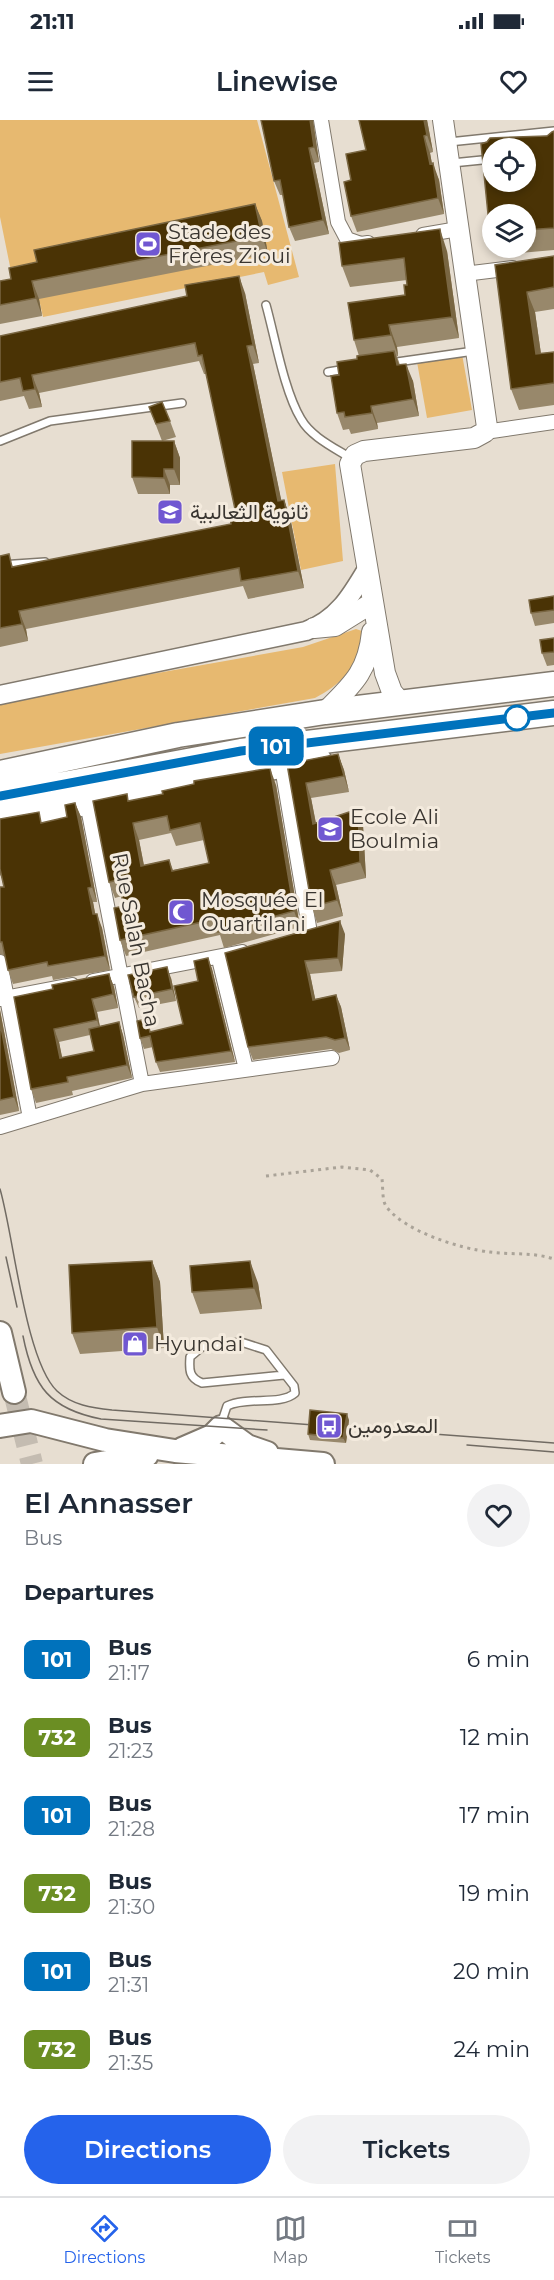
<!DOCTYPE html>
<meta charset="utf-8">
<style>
:root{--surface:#fff;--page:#f2f2f3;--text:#1f2937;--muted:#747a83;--line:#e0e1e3;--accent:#2563eb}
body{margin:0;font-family:Montserrat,Vazirmatn,sans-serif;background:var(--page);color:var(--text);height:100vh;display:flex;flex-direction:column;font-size:22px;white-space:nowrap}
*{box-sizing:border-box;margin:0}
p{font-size:20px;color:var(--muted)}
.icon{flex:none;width:33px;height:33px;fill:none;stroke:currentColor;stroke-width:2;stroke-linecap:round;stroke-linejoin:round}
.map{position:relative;height:1344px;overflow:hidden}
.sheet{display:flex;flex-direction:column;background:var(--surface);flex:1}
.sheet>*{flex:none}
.badge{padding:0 12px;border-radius:9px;font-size:21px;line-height:39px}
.tools{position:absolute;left:482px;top:18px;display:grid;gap:12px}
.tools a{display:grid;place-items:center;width:54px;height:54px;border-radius:50%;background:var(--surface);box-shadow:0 3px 9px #0003;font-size:30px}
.map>.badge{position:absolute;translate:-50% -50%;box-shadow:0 0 0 3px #fff}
h2{padding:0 24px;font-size:22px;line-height:54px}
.round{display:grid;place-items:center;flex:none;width:63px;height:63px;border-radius:32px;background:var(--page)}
.summary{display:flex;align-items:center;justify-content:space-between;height:102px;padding:0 24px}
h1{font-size:28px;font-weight:600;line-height:45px}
.action{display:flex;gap:12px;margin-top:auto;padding:12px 24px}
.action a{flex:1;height:69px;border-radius:36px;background:var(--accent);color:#fff;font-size:24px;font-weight:600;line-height:69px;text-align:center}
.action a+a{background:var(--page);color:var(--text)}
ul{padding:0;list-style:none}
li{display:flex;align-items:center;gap:18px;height:78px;padding:0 24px}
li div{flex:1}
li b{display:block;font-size:22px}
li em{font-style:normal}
li .badge{min-width:66px;font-weight:700;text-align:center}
.status{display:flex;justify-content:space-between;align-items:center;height:42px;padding:0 30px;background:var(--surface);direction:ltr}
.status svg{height:16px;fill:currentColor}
header{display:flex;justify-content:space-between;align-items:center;height:78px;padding:0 24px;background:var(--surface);font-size:27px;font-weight:600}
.dock{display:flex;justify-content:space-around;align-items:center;height:84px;border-top:2px solid var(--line);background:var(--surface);font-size:16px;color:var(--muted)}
.dock a{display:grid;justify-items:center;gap:3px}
.dock .on{color:var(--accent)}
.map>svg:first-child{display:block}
</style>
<div class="status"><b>21:11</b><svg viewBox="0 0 49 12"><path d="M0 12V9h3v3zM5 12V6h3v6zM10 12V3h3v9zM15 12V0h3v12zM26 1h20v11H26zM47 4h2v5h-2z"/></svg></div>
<header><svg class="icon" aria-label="menu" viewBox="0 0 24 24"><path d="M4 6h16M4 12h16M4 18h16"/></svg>Linewise<svg class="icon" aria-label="heart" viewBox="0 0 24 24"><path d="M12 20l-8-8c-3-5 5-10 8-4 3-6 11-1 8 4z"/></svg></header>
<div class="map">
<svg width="554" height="1344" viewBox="0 0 554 1344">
<rect width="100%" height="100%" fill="#e7ded1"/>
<path fill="#e7b970" d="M0,0H257L299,157L268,165L264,152L43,197L35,162L14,166L0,97Z
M462,234L472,290L427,298L417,242Z
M335,344L343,441L301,450L282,352Z
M356,509L362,511C364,542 340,566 315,578L0,634V581L303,527Z"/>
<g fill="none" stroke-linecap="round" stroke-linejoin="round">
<path stroke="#c4bcb1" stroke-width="22" stroke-dasharray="22 11" stroke-linecap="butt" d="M14,1272L32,1344"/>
<defs>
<path id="service" d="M449,22L554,11
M452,43L492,39
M266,185C275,217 284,271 301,299C311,317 335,328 352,339
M390,243L474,231
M328,252L346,249
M0,321L50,301L182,283
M0,445L45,442
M221,1304L227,1286C248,1276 280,1286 295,1273L294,1266L266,1230L241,1222L202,1227L190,1237C189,1250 189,1258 202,1263L284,1255"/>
<path id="minor" d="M321,0L338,102L347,119L361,124L368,123
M423,115L458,109
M464,154L513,148
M485,312L554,302
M284,659L310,813
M87,683L142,964
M219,839L246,949
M0,842L30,998
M93,861L242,832
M0,879L72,865
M0,1007L142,964L332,938"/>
<path id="tertiary" d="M0,575L306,511C337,500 351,476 367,449"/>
<path id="secondary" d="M314,508L335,506L372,483
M402,584L392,572L385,553L350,344L355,335L364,331L474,318L485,312L487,307L443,0
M325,592C352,565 368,552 372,512"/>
<path id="primary" d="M0,1213L14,1272
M0,1306L31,1301L105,1320L175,1331L323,1344
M182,1329L212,1316L221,1307L247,1326L267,1333
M95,1344L147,1335"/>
<path id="trunk" d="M0,653L178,615L325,592L554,564
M0,676L241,631L554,593
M0,698L87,683L192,660L319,640"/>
</defs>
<use href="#service" stroke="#81796d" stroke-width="10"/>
<use href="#minor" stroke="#81796d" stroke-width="16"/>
<use href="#tertiary" stroke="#81796d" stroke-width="21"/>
<use href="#secondary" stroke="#81796d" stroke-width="22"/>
<use href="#primary" stroke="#81796d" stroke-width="26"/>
<use href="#trunk" stroke="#81796d" stroke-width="27"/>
<path stroke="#aaa398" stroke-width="3" stroke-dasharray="3 4.5" stroke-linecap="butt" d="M266,1056L342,1047L370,1050L382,1059C383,1067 382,1080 386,1086C403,1111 461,1129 490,1132C512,1135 533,1132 554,1139"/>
<use href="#service" stroke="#fff" stroke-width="7"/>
<use href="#minor" stroke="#fff" stroke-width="14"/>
<use href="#tertiary" stroke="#fff" stroke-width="18"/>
<use href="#secondary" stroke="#fff" stroke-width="20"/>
<use href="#primary" stroke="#fff" stroke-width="22"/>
<use href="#trunk" stroke="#fff" stroke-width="24"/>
<path stroke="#716b63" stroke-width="1.5" d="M0,1069C14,1117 25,1240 57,1271C72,1285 92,1288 112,1290L554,1323
M6,1137L17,1187
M23,1216C33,1267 50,1289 101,1299L267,1310
M467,1325L554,1332"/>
</g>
<path fill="#98886b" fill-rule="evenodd" d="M313,0L319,42L314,43L329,114L295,121L289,107L283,75H280L274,61Z
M427,0L433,32L430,33L432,44L439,60L444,94L357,112L351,96V60L366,30Z
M554,11V130L498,135L495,128H525V94H492V120L490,114L481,24L487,22L490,18L547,16L552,12ZM492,28H525V62H492Z
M255,84L262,101L268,134L39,179L42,196L0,204V161L11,159L37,142Z
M447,131L459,218L397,227L398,236H397L400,245L413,261L419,296L377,303L378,309L351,314L349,309L343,310L337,293L339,255L357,239L359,236L354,220L405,175L407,165V160L350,167L342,146Z
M554,136V189L535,192L541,234L554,232V285L519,290L511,269L495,145Z
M245,173L259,243L253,244L281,380H284L290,397L304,468L248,479L243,466L26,509L28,521L0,527V436L14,447L231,404L235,389L206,254H204L199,241L39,273L42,287L29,289L24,276L0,281V216Z
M149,287L170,301L176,317L162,321Z
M174,321L180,338V365H170V374H138L132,357Z
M554,476V503L535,506L531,493Z
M554,518V545L547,546L542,533Z
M338,634L344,650L349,672L311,678L316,703L363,705L366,758L336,765L343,796L317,803L312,787L287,644Z
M276,665L300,807L224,828L220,815L126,836L120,820L124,786L122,776L115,778L109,762L129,681ZM171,713L176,726L204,720L209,743L173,750L169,740L144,745L139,720Z
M75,683L81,697L97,782H93L95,794L102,808L110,850L53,860L52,856L13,864L8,850L5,836L0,834V767H4L1,755L0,756V699L43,703L67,697Z
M345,814L342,851L310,854L315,879L336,875L341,887L350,930L339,933L331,929L253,940L248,927L225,833Z
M208,838L212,849L235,942L160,952L156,942L153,927L144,929L140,918L152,912L183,904Z
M109,854L114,867L118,888L97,892L100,906L119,902L123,915L132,958L72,971L73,975L36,983L31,969L53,869ZM90,915L94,931L62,938L59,922Z
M171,858L176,881L139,888L134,877Z
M0,890L19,991L0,995Z
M152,1141L160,1162L164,1228L80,1234L72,1213Z
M258,1163L262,1189L200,1194L192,1172Z
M349,1300L346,1323L310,1320L308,1314Z"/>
<path fill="#796642" d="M310,0H313L319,42L314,27Z
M424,0H427L433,32L427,15Z
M424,16L430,33L435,60L430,44Z
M309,28L314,43L329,114L323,100Z
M433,43L439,60L444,94L438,78Z
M255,84L262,101L268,134L262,116Z
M440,109L447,131L459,218L452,197Z
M239,156L245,173L259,243L253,225Z
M32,161L39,179L42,196L36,178Z
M527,172L535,192L544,255L536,234Z
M389,205L397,227L398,236L391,215Z
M247,226L253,244L285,398L278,381Z
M394,231L400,247L397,245Z
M406,244L413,261L419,296L413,279Z
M32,255L39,273L42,287L35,269Z
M371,286L377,303L378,309L372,293Z
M174,321L180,338V365L174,349Z
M164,349L170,365V374L164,358Z
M284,380L290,397L304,468L298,451Z
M19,491L26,509L28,521L22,504Z
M338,634L344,650L349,672L344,656Z
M270,648L276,665L300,807L294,791Z
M306,663L311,678L319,720L313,704Z
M75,683L81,697L97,782L92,767Z
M358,689L363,705L366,758L360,742Z
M133,703L139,720L147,762L141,746Z
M330,750L336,765L343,796L337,780Z
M88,768L93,782L98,808L93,794Z
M97,794L102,808L110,850L105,836Z
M340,801L345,814L342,851L338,838Z
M208,838L212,849L235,942L231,931Z
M305,841L310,854L318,892L313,880Z
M167,847L171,858L176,881L172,869Z
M109,854L114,867L118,888L113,874Z
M336,875L341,887L350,930L345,918Z
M92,879L97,892L101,913L97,900Z
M0,890L19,991L14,977L0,902Z
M119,902L123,915L132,958L127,945Z
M54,909L59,922L65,951L60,938Z
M152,1141L160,1162L164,1228L157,1207Z
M250,1141L258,1163L262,1189L254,1168Z
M347,1294L349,1300L346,1323L343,1318Z"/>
<path fill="#4a3305" stroke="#796642" stroke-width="1.5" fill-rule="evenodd" d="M261,0H310L314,27L309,28L323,100L289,107L280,60L274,61Z
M359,0H424L427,15L424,16L430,44L433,43L438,78L351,96L344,62L351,60L346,34L366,30Z
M554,11V108L525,110V94H492V114H490L481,24L487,22L490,18L547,16L552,12ZM492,28H525V62H492Z
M255,84L262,116L32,161L36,178L0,185V161L11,159L9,148L37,142L34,130Z
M440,109L452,197L389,205L391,215L354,220L348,183L405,175L404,165H407L404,138L342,146L339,123Z
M554,136V167L527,172L536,234L554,232V263L511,269L495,145Z
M239,156L253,225L247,226L278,381L284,380L298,451L241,461L239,448L19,491L22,504L0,508V436L9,434L12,447L231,404L229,391L235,389L202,235L198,236L195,223L32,255L35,269L23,271L20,258L0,262V216L187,176L185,165Z
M394,231L397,245L406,244L413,279L371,286L372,293L345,297L344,292L337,293L331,256L339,255L337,242L357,239V236Z
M162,282L170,301L156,304L149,287Z
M132,321H174V349H164V358L132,357Z
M554,476V490L531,493L529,480Z
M554,518V532L542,533L540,520Z
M338,634L344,656L306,663L313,704L358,689L360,742L330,750L337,780L312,787L287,644Z
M270,648L294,791L218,812L216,799L120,820L114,788L124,786L118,760L109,762L93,681L127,674L128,681L163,674L162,671L194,664V661ZM167,696L170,710L200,703L209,743L172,751L169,740L141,746L133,703Z
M75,683L92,767L88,768L93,794H97L105,836L48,846L47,842L8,850L2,822H0V767H4L0,749V699L39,692L41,703L67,697L65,685Z
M340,801L338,838L305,841L313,880L336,875L345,918L335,920L326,917L248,927L225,833Z
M208,838L231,931L156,942L150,916L140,918L137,901L147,899L150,912L183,904L174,866L198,861L194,841Z
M167,847L172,869L134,877L128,855Z
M109,854L113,874L92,879L97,900L54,909L60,938L94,931L89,909L119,902L127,945L67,957L68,962L31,969L14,877L53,869L52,865Z
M0,902L14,977L0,980Z
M152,1141L157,1207L72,1213L69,1145Z
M250,1141L254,1168L192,1172L190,1146Z
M310,1290L347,1294L343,1318L308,1314Z"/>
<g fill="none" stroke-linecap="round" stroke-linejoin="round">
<defs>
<path id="line" d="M0,676L241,631L554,593"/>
</defs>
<use href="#line" stroke="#fff" stroke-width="14"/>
<use href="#line" stroke="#0072bc" stroke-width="9"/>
</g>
<defs>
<symbol id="stadium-square" viewBox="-11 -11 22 22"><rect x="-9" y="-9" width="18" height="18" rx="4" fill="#7057d1" stroke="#f4ebde"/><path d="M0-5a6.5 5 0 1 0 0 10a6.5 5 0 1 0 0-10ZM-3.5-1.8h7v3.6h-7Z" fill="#fff"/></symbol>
<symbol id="school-square" viewBox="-11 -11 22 22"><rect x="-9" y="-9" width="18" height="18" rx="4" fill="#7057d1" stroke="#f4ebde"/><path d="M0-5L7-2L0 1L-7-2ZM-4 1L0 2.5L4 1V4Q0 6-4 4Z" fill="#fff"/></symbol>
<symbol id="mosque-square" viewBox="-11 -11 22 22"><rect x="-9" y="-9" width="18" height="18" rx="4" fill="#7057d1" stroke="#f4ebde"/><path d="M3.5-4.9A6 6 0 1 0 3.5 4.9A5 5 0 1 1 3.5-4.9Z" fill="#fff"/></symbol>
<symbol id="shop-square" viewBox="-11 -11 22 22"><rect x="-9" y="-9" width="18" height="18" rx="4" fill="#7057d1" stroke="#f4ebde"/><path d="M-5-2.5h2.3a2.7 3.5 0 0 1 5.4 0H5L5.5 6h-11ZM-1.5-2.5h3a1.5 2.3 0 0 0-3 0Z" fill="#fff"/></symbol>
<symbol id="bus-square" viewBox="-11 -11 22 22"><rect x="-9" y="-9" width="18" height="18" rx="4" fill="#7057d1" stroke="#f4ebde"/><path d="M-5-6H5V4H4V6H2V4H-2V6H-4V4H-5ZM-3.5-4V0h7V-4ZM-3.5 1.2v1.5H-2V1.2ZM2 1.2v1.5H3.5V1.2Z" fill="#fff"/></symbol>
</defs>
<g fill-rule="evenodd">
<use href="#stadium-square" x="133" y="109" width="30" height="30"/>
<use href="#school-square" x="155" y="377" width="30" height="30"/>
<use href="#school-square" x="315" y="694" width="30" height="30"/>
<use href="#mosque-square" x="166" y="777" width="30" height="30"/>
<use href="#shop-square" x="120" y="1209" width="30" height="30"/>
<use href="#bus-square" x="314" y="1291" width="30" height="30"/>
</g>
<circle fill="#fff" stroke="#0072bc" stroke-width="3" cx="517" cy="598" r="12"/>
<g text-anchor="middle" stroke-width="6" stroke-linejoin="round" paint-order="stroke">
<g font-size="21" fill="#393530" stroke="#f4ebde" text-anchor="start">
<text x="168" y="119">Stade des<tspan x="168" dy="24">Frères Zioui</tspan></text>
<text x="190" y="399">ثانوية الثعالبية</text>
<text x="350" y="704">Ecole Ali<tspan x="350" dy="24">Boulmia</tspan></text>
<text x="201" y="787">Mosquée El<tspan x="201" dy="24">Ouartilani</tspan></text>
<text x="154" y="1231">Hyundai</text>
<text x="348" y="1313">المعدومين</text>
</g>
<g font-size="21" fill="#393530" stroke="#f4ebde">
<text transform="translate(136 820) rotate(79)" y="7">Rue Salah Bacha</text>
</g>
</g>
</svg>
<div class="tools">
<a><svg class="icon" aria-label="locate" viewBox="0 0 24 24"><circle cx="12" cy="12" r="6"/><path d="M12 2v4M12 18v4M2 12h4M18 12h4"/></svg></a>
<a><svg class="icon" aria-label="layers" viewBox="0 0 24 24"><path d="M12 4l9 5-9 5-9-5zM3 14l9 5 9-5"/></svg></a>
</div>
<b class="badge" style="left:276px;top:626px;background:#0072bc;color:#fff">101</b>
</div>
<section class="sheet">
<div class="summary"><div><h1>El Annasser</h1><p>Bus</p></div><a class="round"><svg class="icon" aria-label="heart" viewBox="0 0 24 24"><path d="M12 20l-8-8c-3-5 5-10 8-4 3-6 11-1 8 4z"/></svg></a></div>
<h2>Departures</h2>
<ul>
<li><span class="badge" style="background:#0072bc;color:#fff">101</span><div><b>Bus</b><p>21:17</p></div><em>6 min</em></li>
<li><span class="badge" style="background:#6b8e23;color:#fff">732</span><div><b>Bus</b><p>21:23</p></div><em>12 min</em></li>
<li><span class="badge" style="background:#0072bc;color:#fff">101</span><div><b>Bus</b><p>21:28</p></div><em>17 min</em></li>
<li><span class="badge" style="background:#6b8e23;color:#fff">732</span><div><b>Bus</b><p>21:30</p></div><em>19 min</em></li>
<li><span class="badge" style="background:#0072bc;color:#fff">101</span><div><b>Bus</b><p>21:31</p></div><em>20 min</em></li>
<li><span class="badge" style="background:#6b8e23;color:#fff">732</span><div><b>Bus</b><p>21:35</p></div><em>24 min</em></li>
</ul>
<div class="action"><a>Directions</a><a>Tickets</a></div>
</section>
<nav class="dock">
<a class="on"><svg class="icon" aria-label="directions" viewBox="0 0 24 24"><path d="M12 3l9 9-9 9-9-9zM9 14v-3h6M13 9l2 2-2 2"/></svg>Directions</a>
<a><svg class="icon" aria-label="map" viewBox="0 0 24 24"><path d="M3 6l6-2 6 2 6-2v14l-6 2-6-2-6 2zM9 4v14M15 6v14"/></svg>Map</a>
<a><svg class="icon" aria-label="tickets" viewBox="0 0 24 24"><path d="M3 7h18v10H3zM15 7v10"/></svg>Tickets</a>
</nav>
